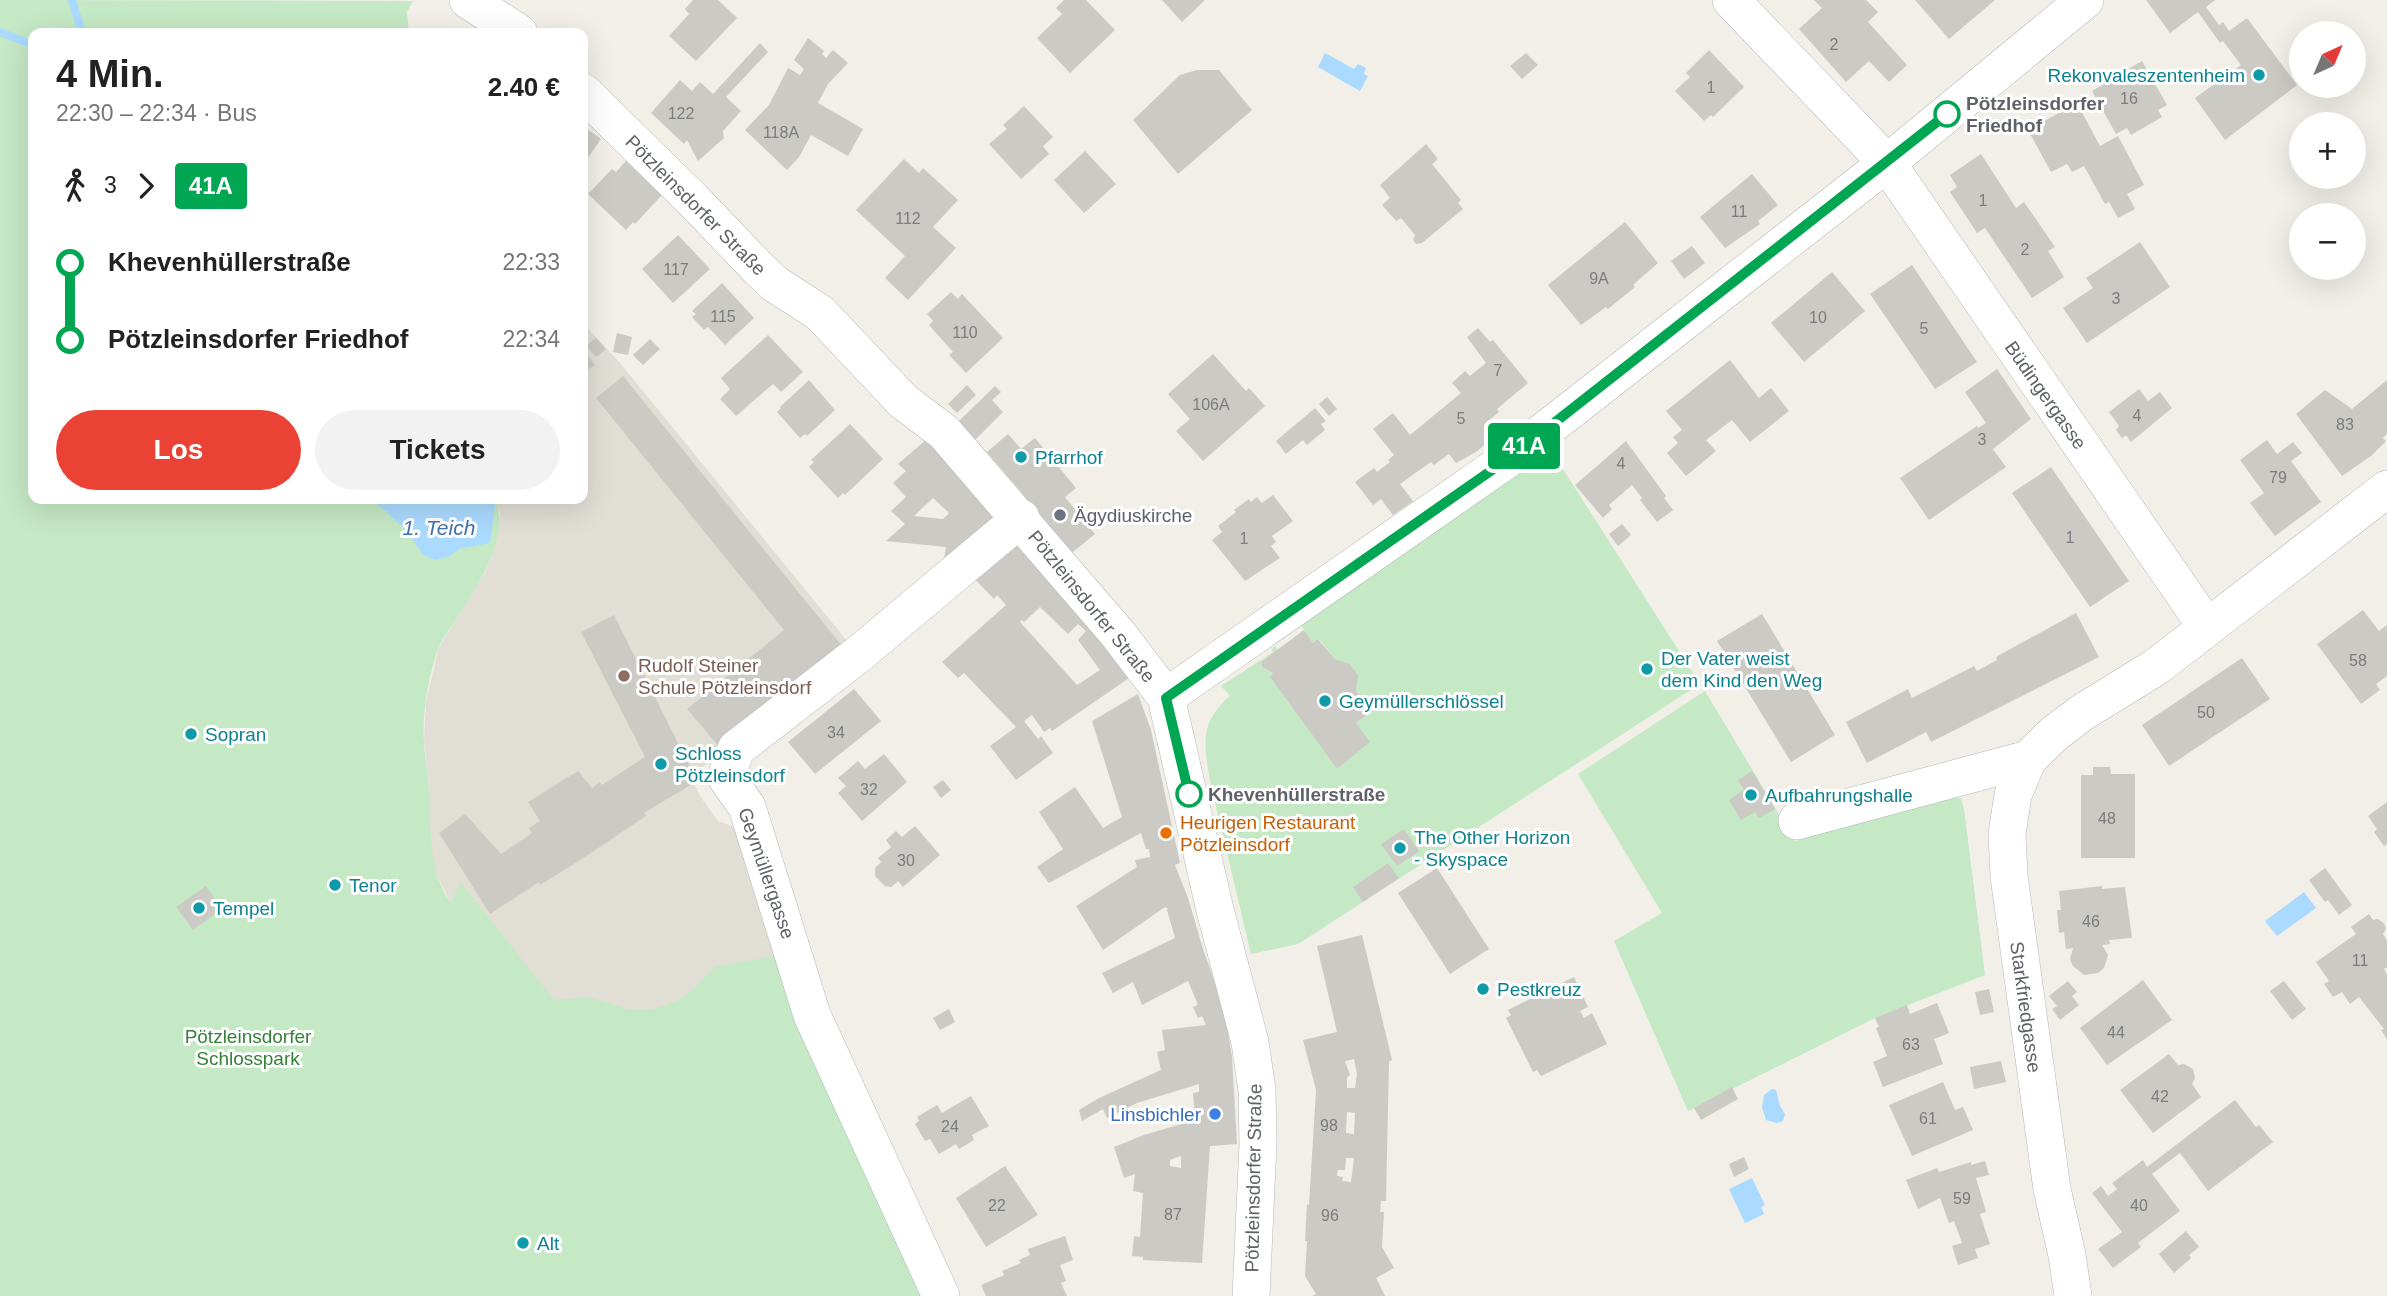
<!DOCTYPE html>
<html lang="de">
<meta charset="utf-8">
<style>
:root{--surface:#fff;--page:#f2f2f2;--text:#222;--muted:#767676;--accent:#ea4335}
body{margin:0;font-family:Helvetica,sans-serif;background:var(--page);color:var(--text);height:100vh;display:flex;flex-direction:column;font-size:26px;white-space:nowrap}
*{box-sizing:border-box;margin:0}
p{font-size:23px;color:var(--muted)}
.icon{flex:none;width:38px;height:38px;fill:none;stroke:currentColor;stroke-width:2;stroke-linecap:round;stroke-linejoin:round}
.map{position:relative;flex:1;overflow:hidden}
.details{position:absolute;left:28px;top:28px;width:560px;height:476px;display:flex;flex-direction:column;background:var(--surface);border-radius:14px;box-shadow:0 7px 28px #0002}
.details>*{flex:none}
.badge{padding:0 14px;border-radius:5px;font-size:24px;line-height:46px}
.needle{width:46px;rotate:44deg}
.controls{position:absolute;left:2289px;top:21px;display:grid;gap:14px}
.controls a{display:grid;place-items:center;width:77px;height:77px;border-radius:50%;background:var(--surface);box-shadow:0 7px 28px #0002;font-size:35px}
.map>.badge{position:absolute;translate:-50% -50%;box-shadow:0 0 0 4px #fff}
.legs{display:flex;align-items:center;gap:10px;height:77px;padding:0 28px;font-size:23px}
.legs p{margin-inline-start:auto}
.overview{display:flex;align-items:center;justify-content:space-between;height:119px;padding:0 28px}
h1{font-size:38px;font-weight:600;line-height:52px}
.button{display:flex;gap:14px;margin-top:auto;padding:14px 28px}
.button a{flex:1;height:80px;border-radius:42px;background:var(--accent);color:#fff;font-size:28px;font-weight:600;line-height:80px;text-align:center}
.button a+a{background:var(--page);color:var(--text)}
ul{padding:0 28px;list-style:none}
li{display:flex;align-items:center;gap:24px;height:77px;font-size:26px}
li i{display:grid;place-items:center;width:10px;height:100%;margin:0 9px;background:currentColor}
li i::after{content:'';width:18px;height:18px;margin:-9px;border:5px solid;border-radius:50%;background:var(--surface)}
li p{margin-inline-start:auto}
li:first-child i{background:linear-gradient(#0000 50%,currentColor 0)}
li:last-child i{background:linear-gradient(currentColor 50%,#0000 0)}
.map>svg:first-child{display:block}
</style>
<div class="map">
<svg width="2387" height="1296" viewBox="0 0 2387 1296">
<rect width="100%" height="100%" fill="#f1efe8"/>
<path fill="#e1ded6" d="M583,323L620,363L853,648L694,774L697,781L694,783L700,796L718,821L735,827L780,955L672,1010L580,1025L451,905L434,868L429,837V788L424,741L426,701L439,647L485,572L494,550L500,513L496,499H583Z"/>
<path fill="#c5e8c5" d="M0,0L413,1L407,12L409,33H33V499H496C510,542 477,585 455,621C449,630 442,639 438,649C428,678 422,713 424,743C425,759 428,775 429,791C431,832 428,869 451,904L460,882L554,1000L589,997L627,1009H654L679,1000L692,991L714,967L780,955L923,1296H0Z
M1547,444L1700,684L1298,944L1251,954L1210,781C1204,743 1199,723 1230,696L1221,686L1273,652L1272,649L1275,646L1278,650L1261,661L1262,667L1273,673L1270,677L1337,769L1369,742L1356,723L1372,711L1356,691L1357,674L1350,664L1335,659L1319,639L1313,643L1301,625Z
M1705,691L1795,841L1952,795L1961,799L1964,809L1985,975L1875,1018L1688,1111L1614,941L1662,913L1578,774Z"/>
<path fill="#aadaff" d="M1325,53L1354,69L1358,64L1366,68L1364,74L1368,76L1360,91L1318,67Z
M372,499H492L495,505L490,543L459,549L449,557L435,560L423,555L407,531Z
M2304,892L2316,908L2277,936L2265,921Z
M1772,1089L1776,1090L1780,1106L1785,1114L1783,1121L1777,1123L1766,1120L1762,1107L1764,1095Z
M1752,1178L1765,1205L1761,1207L1764,1214L1745,1223L1729,1189Z"/>
<g fill="none" stroke-linecap="round" stroke-linejoin="round">
<path stroke="#aadaff" stroke-width="8" d="M72,0L82,33
M0,32L33,45"/>
</g>
<path fill="#cccac5" fill-rule="evenodd" d="M693,0H718L737,18L696,61L669,36L689,14L685,9Z
M1064,0H1086L1115,30L1070,73L1037,38L1062,14L1056,8Z
M1162,0H1205L1182,22Z
M1814,0H1866L1878,12L1868,22L1907,65L1889,82L1869,61L1846,82L1799,29L1822,8Z
M1915,0H1995L1949,39Z
M2146,0H2215L2206,7L2219,25L2223,22L2229,31L2247,18L2297,85L2225,140L2195,98L2241,65L2223,41L2220,43L2198,12L2170,33Z
M808,38L824,51L822,54L826,58L833,50L848,63L828,84L818,103L863,129L848,156L811,135L799,157L787,170L745,130L769,105L788,68L800,75L804,69L794,60Z
M760,43L768,52L726,97L741,111L723,131L724,138L698,161L687,140L684,144L651,113L680,80L692,91L700,82L713,94Z
M1709,50L1744,87L1713,117L1711,115L1704,121L1675,91L1690,77L1686,73Z
M1526,53L1538,65L1522,79L1510,66Z
M2142,61L2167,105L2158,110L2162,117L2131,135L2127,128L2116,134L2092,91Z
M1197,70H1219L1252,110L1178,174L1133,120L1180,75Z
M2077,103L2100,146L2118,136L2144,185L2127,194L2135,209L2118,218L2109,202L2105,204L2084,166L2072,172L2067,164L2051,172L2028,130Z
M1024,106L1053,137L1043,146L1049,154L1021,179L989,144L1007,129L1003,125Z
M583,126L601,139L583,165Z
M1426,144L1438,159L1432,164L1461,200L1458,203L1463,209L1422,243L1416,244L1413,240L1415,235L1401,218L1396,221L1382,205L1390,198L1380,185Z
M1085,151L1116,184L1084,213L1054,180Z
M1981,154L2016,208L2024,202L2055,247L2048,251L2064,277L2032,298L1985,228L1977,233L1950,192L1957,187L1950,175Z
M904,159L919,173L923,168L958,200L933,227L956,248L908,300L885,278L905,256L856,210Z
M626,161L662,195L635,224L633,222L626,230L588,194L612,169L616,172Z
M1752,174L1778,205L1758,221L1760,224L1725,248L1700,217Z
M1625,222L1658,263L1633,285L1635,287L1608,309L1606,307L1581,325L1548,285Z
M678,235L710,269L673,303L642,269Z
M2140,242L2170,287L2087,343L2063,308L2093,288L2086,278Z
M1692,246L1705,263L1684,279L1671,261Z
M1912,265L1977,362L1935,389L1870,294Z
M1832,272L1865,311L1804,362L1771,323Z
M722,283L754,318L725,345L708,327L704,330L692,317L696,314L692,311Z
M951,292L958,299L962,294L1003,338L966,373L949,355L953,352L929,325L933,321L927,314Z
M1478,328L1490,342L1493,340L1528,383L1497,409L1499,412L1484,425L1494,437L1476,452L1456,463L1449,454L1434,465L1431,462L1400,484L1413,501L1393,515L1381,499L1373,505L1355,482L1374,468L1377,472L1390,462L1388,460L1394,455L1373,429L1393,413L1410,435L1461,393L1452,383L1465,371L1470,376L1486,363L1467,337Z
M617,333L632,337L628,355L613,352Z
M768,335L803,372L781,392L773,384L736,416L720,399L730,389L721,378Z
M596,338L606,349L596,357L586,346Z
M650,339L660,349L643,365L633,355Z
M583,349L595,365L583,373Z
M1213,354L1246,391L1249,388L1265,406L1203,461L1176,431L1190,419L1168,394Z
M1730,360L1759,398L1771,388L1789,411L1750,442L1732,420L1706,440L1716,451L1686,476L1667,453L1678,443L1673,437L1682,430L1666,411Z
M1997,369L2031,419L1993,449L2006,467L1929,520L1900,478L1977,426L1978,428L1986,423L1965,392Z
M623,376L847,652L723,751L687,709L784,630L596,398Z
M809,380L835,410L807,436L805,434L800,438L777,412L781,408L780,407Z
M2387,380V434L2383,438L2386,441L2371,456L2342,476L2296,414L2325,390L2352,409Z
M967,385L976,395L957,413L948,404Z
M995,386L1001,392L992,400L1003,412L975,440L957,423Z
M2139,389L2148,401L2160,392L2172,408L2131,442L2126,435L2122,438L2116,430L2119,426L2109,412Z
M1327,397L1337,409L1329,416L1319,404Z
M1315,408L1326,421L1321,424L1325,430L1307,445L1303,440L1286,454L1276,441Z
M850,424L883,459L845,495L843,493L838,498L809,467L814,462L811,460Z
M1008,434L1021,449L1035,438L1076,488L1065,497L1095,534L1068,556L1021,492L987,452Z
M927,439L1004,525L961,560L944,558L946,547L886,541L905,524L891,511L906,497L893,483L906,471L898,464ZM933,498L949,513L943,519L914,516Z
M2267,440L2277,454L2293,442L2302,453L2291,461L2321,502L2275,536L2250,503L2264,493L2240,460Z
M1626,441L1666,496L1664,498L1673,510L1657,522L1640,500L1642,498L1632,485L1609,505L1612,509L1603,518L1575,485Z
M2051,467L2129,581L2090,607L2012,493Z
M1273,495L1293,521L1272,536L1276,542L1271,546L1280,558L1245,581L1212,540L1222,532L1218,526L1236,512L1234,510L1249,499L1251,502L1257,497L1262,503Z
M1622,524L1631,535L1618,546L1609,534Z
M1016,536L1132,676L1052,731L1050,728L1044,732L1032,715L1024,721L1038,739L1041,736L1053,753L1016,780L990,746L1016,727L964,673L958,678L942,662L1006,605L997,595L994,599L967,571ZM1040,607L1068,634L1078,624L1086,631L1078,640L1100,670L1077,685L1020,622L1022,620L1024,622Z
M2363,610L2379,631L2387,625V676L2376,684L2380,690L2361,704L2317,644Z
M2076,613L2099,657L1931,742L1926,732L1867,763L1846,722L1908,689L1912,698L1974,666L1977,671L1997,660L1996,657Z
M1762,614L1835,735L1791,762L1717,641Z
M614,615L697,781L644,813L646,816L588,855L540,885L539,882L490,914L439,833L465,814L501,854L532,833L529,828L540,821L528,802L578,771L592,788L600,782L602,785L645,757L581,632Z
M1304,630L1313,643L1318,639L1335,659L1350,664L1358,675L1356,691L1372,711L1356,723L1370,742L1337,769L1270,677L1273,673L1262,667L1261,662Z
M2242,658L2270,699L2169,766L2142,725Z
M854,689L881,721L815,774L788,742Z
M1138,694L1151,730L1180,863L1175,865L1188,898L1203,949L1224,1007L1232,1057L1237,1144L1210,1146L1202,1263L1143,1260V1257L1132,1256L1134,1236L1140,1237L1143,1193L1133,1191L1135,1174L1124,1178L1114,1147L1144,1135L1195,1120L1193,1093L1199,1092V1084L1137,1103L1107,1118L1103,1109L1082,1121L1079,1110L1099,1098L1161,1070L1157,1052L1165,1050L1162,1030L1206,1025L1202,1016L1198,1018L1193,1007L1198,1005L1188,981L1142,1005L1133,982L1113,993L1102,973L1175,938L1167,910L1168,909L1165,907L1103,950L1076,906L1137,867L1135,860L1150,857L1149,849H1146L1141,833L1049,883L1037,867L1063,849L1039,812L1075,787L1103,828L1122,817L1092,721ZM1181,1156V1168L1170,1166V1160Z
M884,754L907,782L862,821L838,793L846,786L838,778L858,761L865,769Z
M2093,767H2110L2111,774H2135V858H2081V775H2093Z
M1752,771L1775,809L1759,818L1755,812L1741,820L1729,800L1744,790L1738,780Z
M943,780L951,790L941,798L933,787Z
M2387,802V844L2384,846L2374,832L2377,829L2368,816Z
M915,826L940,855L903,887L898,881L891,887L885,886L875,876V868L881,862L878,858L891,847L886,840L896,831L902,837Z
M1404,829L1419,851L1397,866L1381,844Z
M1388,863L1399,878L1363,902L1353,887Z
M1437,868L1489,949L1450,974L1398,893Z
M2325,868L2352,905L2339,915L2328,900L2325,902L2309,880Z
M206,886L222,909L193,930L176,907Z
M2102,886V889L2125,887L2132,938L2109,940L2110,944L2102,945L2108,955L2104,968L2098,973L2084,975L2073,966L2070,959L2073,948L2066,949L2064,932L2059,933L2057,910H2061L2059,891Z
M2369,914L2373,920L2378,919L2384,923L2386,929L2383,934L2387,940V967L2384,969L2387,974V1039L2381,1030L2384,1029L2359,997L2350,1004L2342,992L2333,997L2324,984L2329,981L2316,962L2356,934L2351,927Z
M1362,935L1392,1060L1389,1061L1386,1201H1381L1380,1212H1384L1382,1247L1394,1268L1376,1278L1385,1296H1312L1316,1294L1305,1276L1307,1241H1305L1307,1204L1309,1205L1316,1090L1303,1040L1337,1032L1317,946ZM1354,1059L1357,1074L1355,1088H1347V1077L1350,1075L1345,1061ZM1347,1112L1355,1113L1354,1134L1346,1133ZM1346,1158H1354L1351,1182L1342,1181L1343,1177L1337,1176L1338,1170H1345Z
M1574,977L1588,1007L1580,1011L1584,1018L1592,1013L1607,1044L1541,1076L1537,1070L1533,1072L1506,1018L1511,1015L1508,1010Z
M2143,980L2172,1020L2107,1065L2080,1028Z
M2068,981L2077,992L2072,996L2079,1005L2060,1020L2052,1009L2057,1006L2049,996Z
M2284,981L2306,1009L2292,1020L2270,991Z
M1989,989L1994,1012L1980,1015L1975,992Z
M1937,1003L1949,1033L1934,1039L1943,1064L1883,1087L1873,1062L1887,1056L1876,1028L1879,1027L1875,1018L1907,1005L1910,1014Z
M949,1009L955,1022L940,1030L933,1018Z
M2169,1054L2178,1065L2184,1064L2193,1069L2195,1078L2192,1084L2201,1097L2153,1133L2120,1090Z
M2001,1061L2006,1082L1974,1089L1970,1067Z
M1943,1082L1955,1110L1963,1107L1973,1130L1912,1156L1889,1105Z
M1732,1087L1738,1099L1701,1120L1694,1108Z
M971,1096L989,1126L972,1135L974,1140L959,1149L956,1144L939,1154L930,1139L925,1141L915,1124L919,1121L917,1117L937,1105L942,1113Z
M2235,1100L2256,1127L2259,1125L2273,1142L2208,1191L2180,1153L2152,1174L2180,1211L2138,1243L2141,1247L2113,1268L2098,1249L2122,1232L2092,1193L2101,1186L2108,1196L2117,1189L2112,1183L2143,1160L2147,1167Z
M1744,1157L1749,1169L1734,1177L1729,1164Z
M1985,1161L1989,1175L1976,1178L1986,1212L1980,1214L1990,1244L1975,1249L1978,1258L1958,1265L1952,1246L1962,1243L1954,1221L1949,1223L1940,1198L1918,1209L1906,1180L1937,1168L1939,1172L1971,1162V1165Z
M1005,1166L1038,1215L986,1247L956,1198Z
M2186,1231L2199,1247L2189,1255L2191,1258L2174,1273L2159,1254Z
M1065,1236L1073,1260L1060,1265L1066,1281L1061,1283L1067,1296H986L981,1285L1004,1275L1002,1271L1021,1263L1019,1260L1030,1255L1028,1249Z"/>
<g fill="none" stroke-linecap="round" stroke-linejoin="round">
<defs>
<path id="minor" d="M468,0L519,33
M1731,0L1887,163L2206,626
M583,92L693,200L759,269L775,284L820,313L903,401L944,432L1118,634L1166,697L1215,910L1250,1042L1257,1090L1258,1144L1251,1296
M1166,697L1512,456L1887,163L2085,0
M1797,821L2028,759
M941,1296L812,1015L747,807L726,777L736,749L860,653L1021,518
M2073,1296L2067,1255L2052,1189L2009,876L2007,834L2013,795L2028,759L2055,733L2083,712L2156,667L2387,489"/>
</defs>
<use href="#minor" stroke="#b5b8bc" stroke-width="38"/>
<use href="#minor" stroke="#fff" stroke-width="37"/>
</g>
<g fill="none" stroke-linecap="round" stroke-linejoin="round">
<defs>
<path id="line-1" d="M1189,794L1166,698L1512,456L1947,114"/>
</defs>
<use href="#line-1" stroke="#fff" stroke-width="16"/>
<use href="#line-1" stroke="#00a651" stroke-width="10"/>
</g>
<g fill="#0f9aa8" stroke="#fff" stroke-width="2.5">
<circle cx="2259" cy="75" r="7"/>
<circle cx="1021" cy="457" r="7"/>
<circle cx="1647" cy="669" r="7"/>
<circle cx="1325" cy="701" r="7"/>
<circle cx="191" cy="734" r="7"/>
<circle cx="661" cy="764" r="7"/>
<circle cx="1751" cy="795" r="7"/>
<circle cx="1400" cy="848" r="7"/>
<circle cx="335" cy="885" r="7"/>
<circle cx="199" cy="908" r="7"/>
<circle cx="1483" cy="989" r="7"/>
<circle cx="523" cy="1243" r="7"/>
</g>
<g fill="#fff" stroke="#00a651" stroke-width="3.5">
<circle cx="1947" cy="114" r="12"/>
<circle cx="1189" cy="794" r="12"/>
</g>
<circle fill="#6b7280" stroke="#fff" stroke-width="2.5" cx="1060" cy="515" r="7"/>
<circle fill="#8d6e63" stroke="#fff" stroke-width="2.5" cx="624" cy="676" r="7"/>
<circle fill="#e8710a" stroke="#fff" stroke-width="2.5" cx="1166" cy="833" r="7"/>
<circle fill="#3f7fe0" stroke="#fff" stroke-width="2.5" cx="1215" cy="1114" r="7"/>
<g text-anchor="middle" stroke-width="6" stroke-linejoin="round" paint-order="stroke">
<g font-size="16" fill="#7a7d7f">
<text x="1834" y="50">2</text>
<text x="1711" y="93">1</text>
<text x="2129" y="104">16</text>
<text x="681" y="119">122</text>
<text x="781" y="138">118A</text>
<text x="1983" y="206">1</text>
<text x="1739" y="217">11</text>
<text x="908" y="224">112</text>
<text x="2025" y="255">2</text>
<text x="676" y="275">117</text>
<text x="1599" y="284">9A</text>
<text x="2116" y="304">3</text>
<text x="723" y="322">115</text>
<text x="1818" y="323">10</text>
<text x="1924" y="334">5</text>
<text x="965" y="338">110</text>
<text x="1498" y="376">7</text>
<text x="1211" y="410">106A</text>
<text x="2137" y="421">4</text>
<text x="1461" y="424">5</text>
<text x="2345" y="430">83</text>
<text x="1982" y="445">3</text>
<text x="1621" y="469">4</text>
<text x="2278" y="483">79</text>
<text x="2070" y="543">1</text>
<text x="1244" y="544">1</text>
<text x="2358" y="666">58</text>
<text x="2206" y="718">50</text>
<text x="836" y="738">34</text>
<text x="869" y="795">32</text>
<text x="2107" y="824">48</text>
<text x="906" y="866">30</text>
<text x="2091" y="927">46</text>
<text x="2360" y="966">11</text>
<text x="2116" y="1038">44</text>
<text x="1911" y="1050">63</text>
<text x="2160" y="1102">42</text>
<text x="1928" y="1124">61</text>
<text x="1329" y="1131">98</text>
<text x="950" y="1132">24</text>
<text x="1962" y="1204">59</text>
<text x="997" y="1211">22</text>
<text x="2139" y="1211">40</text>
<text x="1173" y="1220">87</text>
<text x="1330" y="1221">96</text>
</g>
<g font-size="19" fill="#0d838f" stroke="#fff" text-anchor="start">
<text x="2245" y="82" text-anchor="end">Rekonvaleszentenheim</text>
<text x="1035" y="464">Pfarrhof</text>
<text x="1661" y="665">Der Vater weist<tspan x="1661" dy="22">dem Kind den Weg</tspan></text>
<text x="1339" y="708">Geymüllerschlössel</text>
<text x="205" y="741">Sopran</text>
<text x="675" y="760">Schloss<tspan x="675" dy="22">Pötzleinsdorf</tspan></text>
<text x="1765" y="802">Aufbahrungshalle</text>
<text x="1414" y="844">The Other Horizon<tspan x="1414" dy="22">- Skyspace</tspan></text>
<text x="349" y="892">Tenor</text>
<text x="213" y="915">Tempel</text>
<text x="1497" y="996">Pestkreuz</text>
<text x="537" y="1250">Alt</text>
</g>
<g font-size="19" font-weight="bold" fill="#5f6368" stroke="#fff" text-anchor="start">
<text x="1966" y="110">Pötzleinsdorfer<tspan x="1966" dy="22">Friedhof</tspan></text>
<text x="1208" y="801">Khevenhüllerstraße</text>
</g>
<g font-size="19" fill="#5f6368" stroke="#fff">
<text transform="translate(696 205) rotate(45)" y="7">Pötzleinsdorfer Straße</text>
<text transform="translate(2046 395) rotate(55)" y="7">Büdingergasse</text>
<text transform="translate(1092 606) rotate(51)" y="7">Pötzleinsdorfer Straße</text>
<text transform="translate(767 873) rotate(71)" y="7">Geymüllergasse</text>
<text transform="translate(2026 1007) rotate(82)" y="7">Starkfriedgasse</text>
<text transform="translate(1253 1178) rotate(-89)" y="7">Pötzleinsdorfer Straße</text>
</g>
<g font-size="19" fill="#5b616d" stroke="#fff" text-anchor="start">
<text x="1074" y="522">Ägydiuskirche</text>
</g>
<g font-size="19" fill="#785e54" stroke="#fff" text-anchor="start">
<text x="638" y="672">Rudolf Steiner<tspan x="638" dy="22">Schule Pötzleinsdorf</tspan></text>
</g>
<g font-size="19" fill="#c56008" stroke="#fff" text-anchor="start">
<text x="1180" y="829">Heurigen Restaurant<tspan x="1180" dy="22">Pötzleinsdorf</tspan></text>
</g>
<g font-size="19" fill="#348238" stroke="#fff">
<text x="248" y="1043">Pötzleinsdorfer<tspan x="248" dy="22">Schlosspark</tspan></text>
</g>
<g font-size="19" fill="#366cbe" stroke="#fff" text-anchor="end">
<text x="1201" y="1121">Linsbichler</text>
</g>
<g font-size="21" font-style="italic" fill="#4174aa" stroke="#fff">
<text x="439" y="535">1. Teich</text>
</g>
</g>
</svg>
<div class="controls">
<a><svg class="needle" viewBox="-14 -14 28 28"><path d="M0-13l5 13h-10z" fill="#e53935"/><path d="M0 13l5-13h-10z" fill="#767676"/></svg></a>
<a>+</a>
<a>−</a>
</div>
<b class="badge" style="left:1524px;top:446px;background:#00a651;color:#fff">41A</b>
<section class="details">
<div class="overview"><div><h1>4 Min.</h1><p>22:30 – 22:34 · Bus</p></div><b>2.40 €</b></div>
<div class="legs"><svg class="icon" aria-label="walk" viewBox="0 0 24 24"><circle cx="13" cy="4" r="2"/><path d="M13 8l-2 6 4 7M11 14l-3 7M7 12l3-4h3l4 4"/></svg>3<svg class="icon" aria-label="forward" viewBox="0 0 24 24"><path d="M9 5l7 7-7 7"/></svg><b class="badge" style="background:#00a651;color:#fff">41A</b></div>
<ul>
<li><i style="color:#00a651"></i><b>Khevenhüllerstraße</b><p>22:33</p></li>
<li><i style="color:#00a651"></i><b>Pötzleinsdorfer Friedhof</b><p>22:34</p></li>
</ul>
<div class="button"><a>Los</a><a>Tickets</a></div>
</section>
</div>
